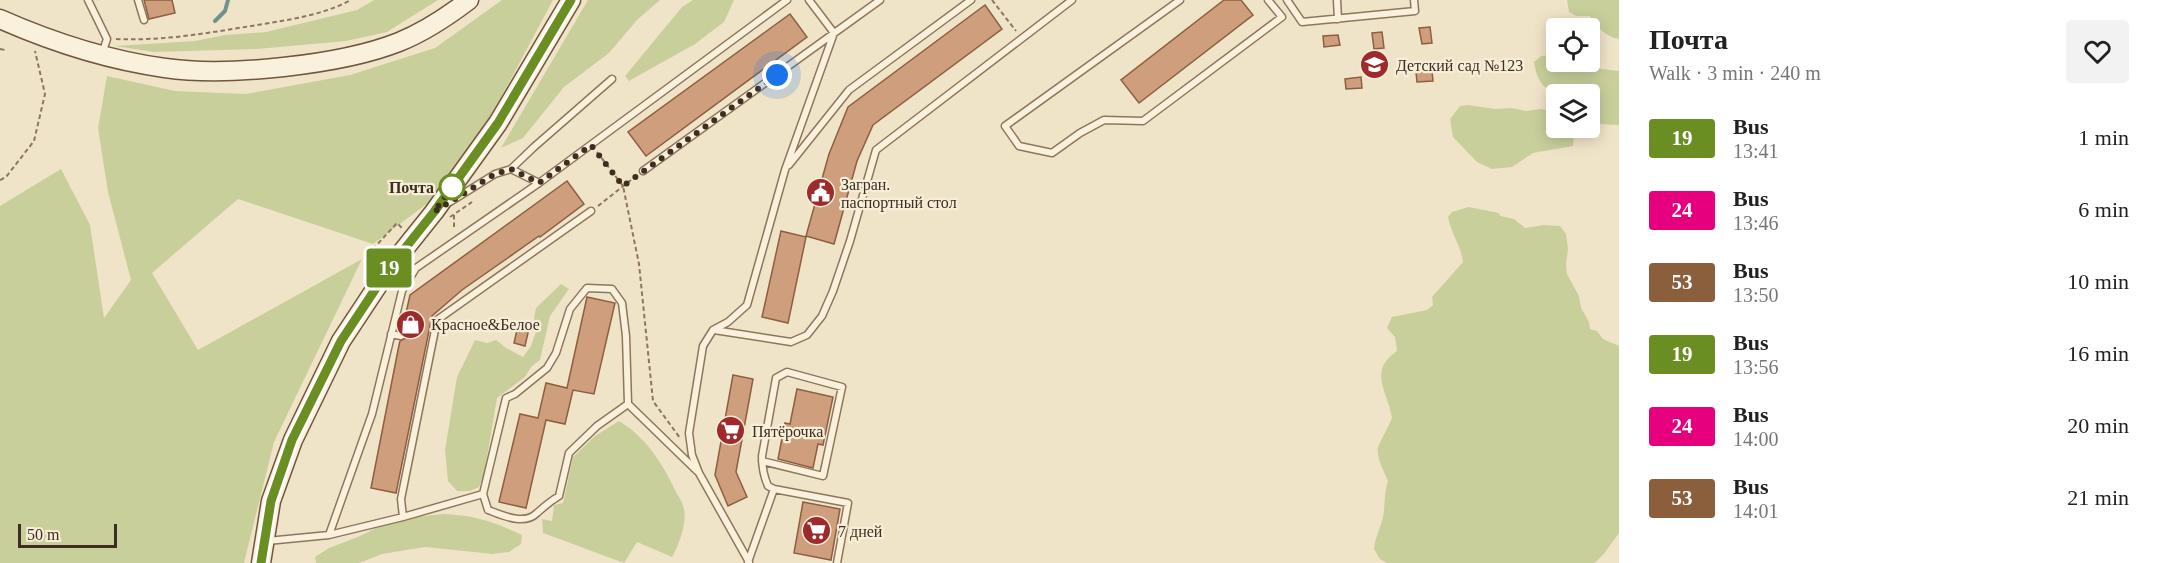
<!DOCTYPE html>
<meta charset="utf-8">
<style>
:root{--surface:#fff;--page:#f2f2f2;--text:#222;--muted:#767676}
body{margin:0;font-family:Georgia,serif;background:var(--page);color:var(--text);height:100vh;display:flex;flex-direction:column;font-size:22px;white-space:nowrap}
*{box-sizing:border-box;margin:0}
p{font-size:20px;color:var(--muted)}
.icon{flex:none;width:33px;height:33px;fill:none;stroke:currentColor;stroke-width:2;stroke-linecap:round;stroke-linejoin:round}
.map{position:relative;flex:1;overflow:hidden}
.details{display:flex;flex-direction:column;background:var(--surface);width:540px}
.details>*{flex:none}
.badge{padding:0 12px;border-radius:4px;font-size:21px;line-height:39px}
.tools{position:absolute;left:1546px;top:18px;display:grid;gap:12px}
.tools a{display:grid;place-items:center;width:54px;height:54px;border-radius:6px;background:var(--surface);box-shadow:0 3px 15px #0003;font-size:30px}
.scale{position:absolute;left:18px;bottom:15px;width:99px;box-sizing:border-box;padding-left:6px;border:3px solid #3d2e20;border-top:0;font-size:16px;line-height:21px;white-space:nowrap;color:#3d2e20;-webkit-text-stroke:4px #f7eed8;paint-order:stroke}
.you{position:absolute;width:30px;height:30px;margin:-15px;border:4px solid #fff;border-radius:50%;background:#1a73e8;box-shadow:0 0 0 9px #1a73e833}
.map>.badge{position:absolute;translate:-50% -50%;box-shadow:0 0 0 3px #fff}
.round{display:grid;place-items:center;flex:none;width:63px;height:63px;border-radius:6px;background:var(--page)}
.overview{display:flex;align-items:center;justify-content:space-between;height:102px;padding:0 30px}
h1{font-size:28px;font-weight:700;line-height:45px}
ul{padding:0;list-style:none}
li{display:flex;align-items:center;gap:18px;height:72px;padding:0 30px}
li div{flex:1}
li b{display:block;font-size:22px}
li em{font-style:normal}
li .badge{min-width:66px;font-weight:700;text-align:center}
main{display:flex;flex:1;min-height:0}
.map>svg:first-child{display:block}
</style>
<main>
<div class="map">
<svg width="1619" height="563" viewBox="0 0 1619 563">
<rect width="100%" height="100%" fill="#f0e4c8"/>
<path fill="#c9cf9b" d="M374,0H438L387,32L346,41L257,49L154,52L115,46L195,41L225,35L266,32L357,10Z
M502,0H553L488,122L432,200L373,244L238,199L152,273L198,350L362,259L274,442L244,563H0V206L61,169L90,225L104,318L131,280L108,192L98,128L107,76L175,91L246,94L350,75L435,48Z
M588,0H660L637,20L609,53L564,87L523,138L501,148Z
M693,0H734L724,22L695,44L629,81L625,76L682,7Z
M1567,0H1619V39C1605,37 1598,27 1590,16H1576L1569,12Z
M1553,55L1557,57V62H1581L1602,69L1619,71V125L1598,124L1590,122V94C1560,94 1539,98 1534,62L1541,56Z
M1468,105L1495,109L1512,108L1526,111L1541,109L1557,112V128H1571L1574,136L1573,146L1533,153L1512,167L1492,169L1477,162L1453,137L1450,119L1460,106Z
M1469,207L1499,213L1500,216L1514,219L1525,228L1544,225L1560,226L1566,234L1568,249L1566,265L1567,274L1579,296L1581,308L1589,322L1590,329L1597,331L1603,339L1619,346V533L1603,555L1594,563H1387L1380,559L1374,549C1375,539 1379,531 1382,521C1386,508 1383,496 1388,481C1371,443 1377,453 1392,418C1388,391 1367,372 1397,351L1395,337L1387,328L1392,317L1427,310L1433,305L1432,297L1463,262C1461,246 1451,233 1448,217L1452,212Z
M561,284L569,289L550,316L540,360L531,367L525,377L497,398L484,475L479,487L470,491H457L448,481L445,450L457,377L475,340L487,343L496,340L506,348L523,357L531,346L537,329L534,318L536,308Z
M619,421C646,437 663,464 676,492C679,497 683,503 684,509C687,523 679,545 672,557L637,542L624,563L543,533L542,519L552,521L554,505L563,503L573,457L595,436Z
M444,514C477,516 492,521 522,535L521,544L509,552L493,554L425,547L382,554L359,563H316L315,557L329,548L358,537L394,519Z"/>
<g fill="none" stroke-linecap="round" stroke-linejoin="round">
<path stroke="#6f938a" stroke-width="4" d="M215,21L225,11L228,0"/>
</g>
<path fill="#cf9f7d" stroke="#8d5f41" stroke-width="1.5" d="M144,0H172L175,13L149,19Z
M1224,0H1241L1253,15L1139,103L1121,80Z
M985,5L1002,29L873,125L857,161L834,244L806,236L829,154L848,107Z
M790,14L807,37L646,156L628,132Z
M1430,27L1432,43L1422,44L1419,28Z
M1382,32L1384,48L1374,49L1372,33Z
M1338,35L1340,45L1324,47L1323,36Z
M1432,71L1433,81L1417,82L1416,72Z
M1361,77L1362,88L1346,89L1345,79Z
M567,181L584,204L540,237L539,236L462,290L432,316L396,493L371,488L399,345L400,341L406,338V334L402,331L410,295Z
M781,231L806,237L788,323L762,317Z
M587,297L615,303L594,394L573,390L565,424L546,420L526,508L499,502L520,414L538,418L546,383L567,388Z
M519,321L530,324L525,346L514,343Z
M733,375L753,379L736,472L747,497L728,506L715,475Z
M797,389L833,397L823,445L818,444L813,468L778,459L785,423L790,424Z
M803,502L840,509L831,560L794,553Z"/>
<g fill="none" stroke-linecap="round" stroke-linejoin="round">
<defs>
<path id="lane" d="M88,0L107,39L102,54
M138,0L144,20
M1180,0L1005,126L1019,146L1052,153L1080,133L1104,120L1143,121L1282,17L1268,0
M1287,0L1302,22L1415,11L1414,0
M1337,0L1338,19
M789,165L849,90L971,0
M511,169L534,147L612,79
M643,171L880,0
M450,202L495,174L511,169L539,183
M714,330L791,342L807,335L822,316L833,291L850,241L876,150L1072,0
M391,334L401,336
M774,489L848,503L837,563
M483,494L488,510C502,515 524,526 537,513C546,505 549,502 559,496L569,453L597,426L628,404
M403,517L483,494L506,398L515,394L547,368L556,353L570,309L587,288L612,289L622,303L626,336L628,404L697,471
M329,535L372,414L402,291L416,268L539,183L787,0
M267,541L329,535L403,517L401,499L437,320L591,211
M748,562L774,489L768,486C764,477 762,466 762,456L776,378L787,372L842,387L823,476L762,461
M749,562L699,473L692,455L689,433L703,346L713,330L728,322L747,305L785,170L834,33L809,0"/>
<path id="secondary" d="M0,19C52,42 108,60 165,68C227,77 341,65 399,42C424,32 448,16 469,0
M261,563L271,501L293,440L341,341L390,267L434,212L498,123L571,0"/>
</defs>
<use href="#lane" stroke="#8d765c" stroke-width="9"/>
<use href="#secondary" stroke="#6f573f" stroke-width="21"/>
<path stroke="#8d765c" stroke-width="2" stroke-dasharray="4.5 3" stroke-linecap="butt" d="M992,0L1016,31
M116,39C160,41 202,34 245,27C280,21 319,17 351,0
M0,49L5,50
M597,152L623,186L639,264L653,401L680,438
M0,180L6,177L34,141L45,94L35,51
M598,206L636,176
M454,215V230
M450,217L472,202
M373,249L397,223L402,228"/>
<use href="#lane" stroke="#faf1dc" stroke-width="6"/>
<use href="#secondary" stroke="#faf1dc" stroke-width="18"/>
</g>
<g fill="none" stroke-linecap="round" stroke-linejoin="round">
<defs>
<path id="line" d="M261,563L271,501L292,440L341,341L390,267L434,212L498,123L571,0"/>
</defs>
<use href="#line" stroke="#fff" stroke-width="14"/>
<use href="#line" stroke="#6b8e23" stroke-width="9"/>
<path stroke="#3d2e20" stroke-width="6" stroke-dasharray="0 10.8" d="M452,187L458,179L434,212L495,174L511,169L539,183L591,145L623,186L777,75"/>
</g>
<defs>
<symbol id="school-disc" viewBox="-11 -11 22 22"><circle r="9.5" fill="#9e2a2b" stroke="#f7eed8"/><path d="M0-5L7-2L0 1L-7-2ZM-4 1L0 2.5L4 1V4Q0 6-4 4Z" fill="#fff"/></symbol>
<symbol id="civic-disc" viewBox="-11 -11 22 22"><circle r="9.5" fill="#9e2a2b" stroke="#f7eed8"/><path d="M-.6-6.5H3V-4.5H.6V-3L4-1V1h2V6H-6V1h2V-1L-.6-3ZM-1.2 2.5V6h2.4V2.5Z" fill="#fff"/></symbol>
<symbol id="shop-disc" viewBox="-11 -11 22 22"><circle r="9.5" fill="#9e2a2b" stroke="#f7eed8"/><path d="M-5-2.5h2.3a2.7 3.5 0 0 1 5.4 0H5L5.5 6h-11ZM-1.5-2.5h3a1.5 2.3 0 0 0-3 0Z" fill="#fff"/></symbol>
<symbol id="supermarket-disc" viewBox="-11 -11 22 22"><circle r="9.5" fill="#9e2a2b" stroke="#f7eed8"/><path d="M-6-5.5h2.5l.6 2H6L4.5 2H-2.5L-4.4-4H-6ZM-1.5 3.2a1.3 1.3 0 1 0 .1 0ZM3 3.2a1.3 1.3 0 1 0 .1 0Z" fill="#fff"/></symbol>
</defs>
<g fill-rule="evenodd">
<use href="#school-disc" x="1358" y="48" width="33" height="33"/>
<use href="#civic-disc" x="804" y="176" width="33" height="33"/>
<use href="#shop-disc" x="394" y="308" width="33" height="33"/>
<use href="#supermarket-disc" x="714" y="414" width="33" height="33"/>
<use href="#supermarket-disc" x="800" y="514" width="33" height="33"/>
</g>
<circle fill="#fff" stroke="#6b8e23" stroke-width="3" cx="452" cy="187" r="12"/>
<g text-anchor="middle" stroke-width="4.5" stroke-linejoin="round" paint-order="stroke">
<g font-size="16" fill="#3d2e20" stroke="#f7eed8" text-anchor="start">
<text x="1396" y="71">Детский сад №123</text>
<text x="841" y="190">Загран.<tspan x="841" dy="18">паспортный стол</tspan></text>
<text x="431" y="330">Красное&amp;Белое</text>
<text x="752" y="437">Пятёрочка</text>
<text x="838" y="537">7 дней</text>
</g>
<g font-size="16" font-weight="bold" fill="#3d2e20" stroke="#f7eed8" text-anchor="end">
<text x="434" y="193">Почта</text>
</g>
</g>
</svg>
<div class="tools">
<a><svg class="icon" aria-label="locate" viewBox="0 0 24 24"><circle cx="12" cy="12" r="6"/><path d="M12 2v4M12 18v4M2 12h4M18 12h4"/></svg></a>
<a><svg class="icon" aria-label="layers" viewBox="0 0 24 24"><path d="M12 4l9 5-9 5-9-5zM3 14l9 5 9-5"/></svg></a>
</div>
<div class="scale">50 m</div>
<div class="you" style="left:777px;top:75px"></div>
<b class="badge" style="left:389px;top:268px;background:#6b8e23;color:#fff">19</b>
</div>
<section class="details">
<div class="overview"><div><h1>Почта</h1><p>Walk · 3 min · 240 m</p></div><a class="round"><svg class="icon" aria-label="heart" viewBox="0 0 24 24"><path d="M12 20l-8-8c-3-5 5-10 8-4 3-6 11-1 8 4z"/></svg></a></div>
<ul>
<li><span class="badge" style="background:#6b8e23;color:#fff">19</span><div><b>Bus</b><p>13:41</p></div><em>1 min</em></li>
<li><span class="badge" style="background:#e6007e;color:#fff">24</span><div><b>Bus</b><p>13:46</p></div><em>6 min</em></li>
<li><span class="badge" style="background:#8b5e3c;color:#fff">53</span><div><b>Bus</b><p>13:50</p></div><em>10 min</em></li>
<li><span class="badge" style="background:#6b8e23;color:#fff">19</span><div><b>Bus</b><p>13:56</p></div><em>16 min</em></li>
<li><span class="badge" style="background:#e6007e;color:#fff">24</span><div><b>Bus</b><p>14:00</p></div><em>20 min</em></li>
<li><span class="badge" style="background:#8b5e3c;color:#fff">53</span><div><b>Bus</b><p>14:01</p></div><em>21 min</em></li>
</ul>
</section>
</main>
